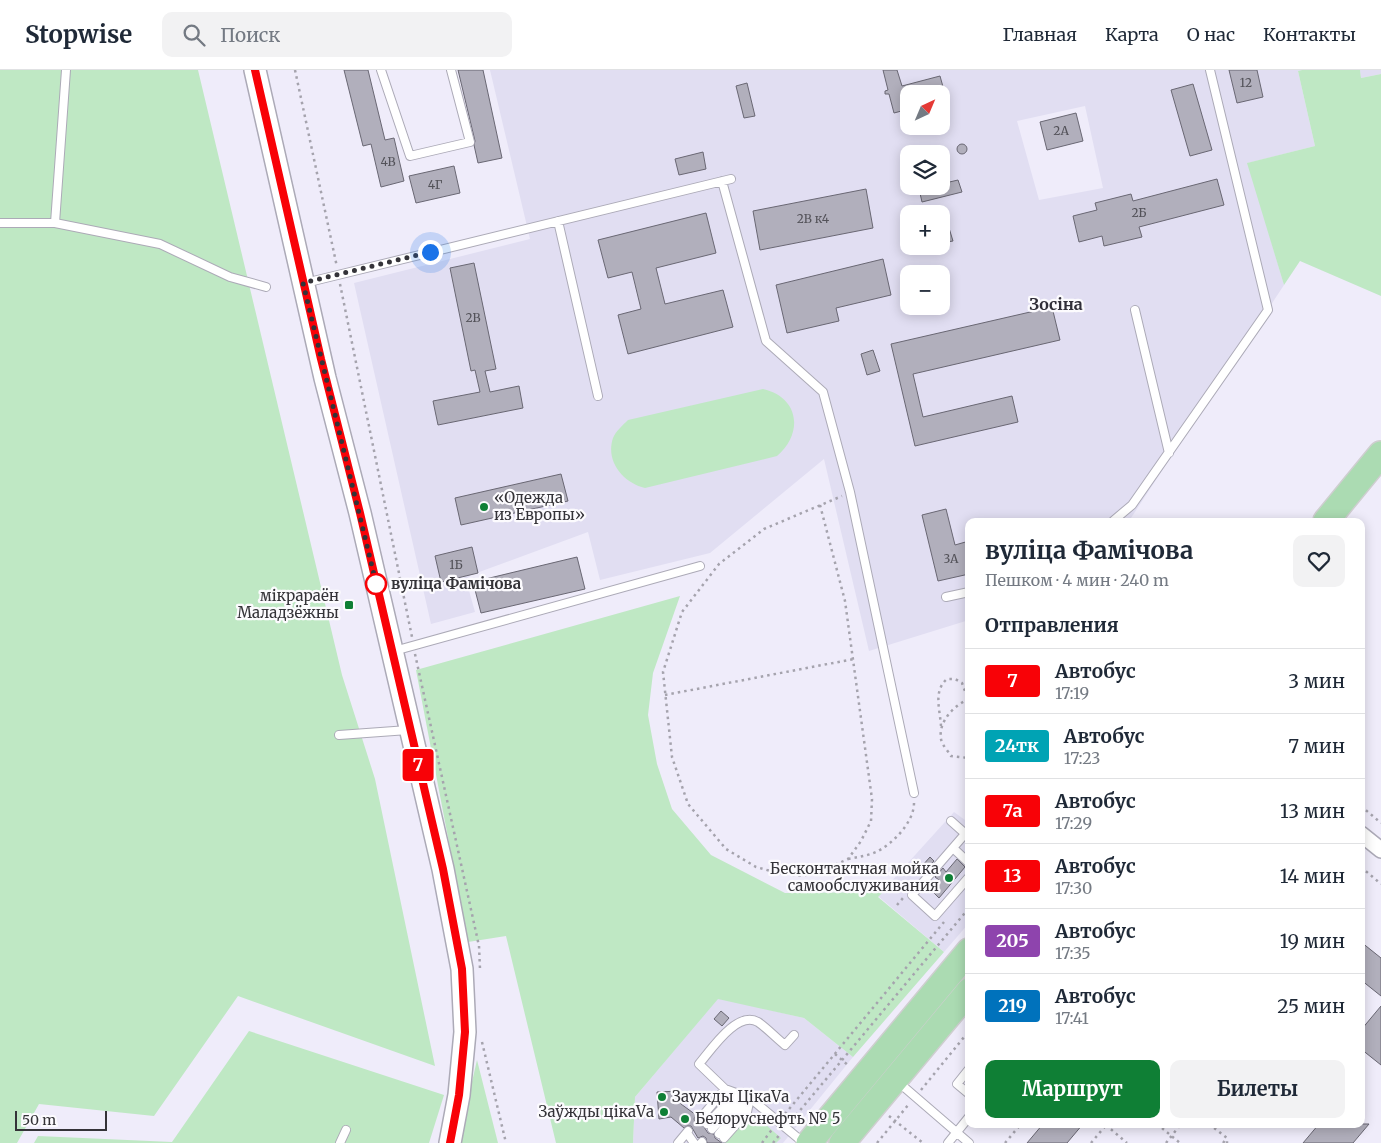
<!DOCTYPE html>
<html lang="ru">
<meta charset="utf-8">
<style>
:root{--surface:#fff;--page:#f2f2f3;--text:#1f2937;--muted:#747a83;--line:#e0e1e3;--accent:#0f7f35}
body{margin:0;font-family:Merriweather,serif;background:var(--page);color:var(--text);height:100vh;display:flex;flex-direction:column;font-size:19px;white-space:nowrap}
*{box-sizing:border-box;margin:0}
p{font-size:16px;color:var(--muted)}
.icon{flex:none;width:28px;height:28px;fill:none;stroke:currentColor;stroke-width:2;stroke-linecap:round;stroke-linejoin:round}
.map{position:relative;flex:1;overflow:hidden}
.side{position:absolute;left:965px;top:448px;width:400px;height:610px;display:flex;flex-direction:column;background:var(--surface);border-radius:10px;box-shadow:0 2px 12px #0003}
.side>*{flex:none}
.badge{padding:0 10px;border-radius:4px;font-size:18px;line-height:32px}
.needle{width:32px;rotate:44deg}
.controls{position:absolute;left:900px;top:15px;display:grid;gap:10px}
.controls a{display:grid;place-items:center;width:50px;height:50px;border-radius:10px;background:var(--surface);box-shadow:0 2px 12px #0003;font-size:25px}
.scale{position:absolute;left:15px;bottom:12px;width:92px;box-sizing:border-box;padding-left:5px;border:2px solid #343338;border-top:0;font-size:14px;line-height:18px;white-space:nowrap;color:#343338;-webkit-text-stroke:4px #fcfbfe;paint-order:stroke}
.you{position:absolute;width:25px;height:25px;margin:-12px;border:4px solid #fff;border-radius:50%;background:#1a73e8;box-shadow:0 0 0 8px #1a73e833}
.map>.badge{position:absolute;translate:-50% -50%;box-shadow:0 0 0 2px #fff}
h2{padding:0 20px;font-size:19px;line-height:45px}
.round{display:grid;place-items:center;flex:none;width:52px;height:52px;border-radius:10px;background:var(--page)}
.head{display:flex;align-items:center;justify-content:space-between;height:85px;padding:0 20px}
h1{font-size:24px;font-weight:700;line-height:38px}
.button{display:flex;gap:10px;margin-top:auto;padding:10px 20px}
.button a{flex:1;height:58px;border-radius:10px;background:var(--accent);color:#fff;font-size:20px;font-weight:700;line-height:58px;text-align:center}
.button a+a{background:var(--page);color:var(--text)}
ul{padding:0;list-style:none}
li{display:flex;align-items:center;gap:15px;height:65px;padding:0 20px;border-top:1px solid var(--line)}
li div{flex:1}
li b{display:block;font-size:19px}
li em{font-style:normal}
li .badge{min-width:55px;font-weight:700;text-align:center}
header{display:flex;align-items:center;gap:30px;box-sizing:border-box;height:70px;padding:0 25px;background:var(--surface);border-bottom:1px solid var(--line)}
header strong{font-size:24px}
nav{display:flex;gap:28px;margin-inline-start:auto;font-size:18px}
.search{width:350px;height:45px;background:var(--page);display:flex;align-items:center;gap:12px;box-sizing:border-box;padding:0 18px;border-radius:10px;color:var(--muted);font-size:19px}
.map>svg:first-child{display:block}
</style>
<header>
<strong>Stopwise</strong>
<div class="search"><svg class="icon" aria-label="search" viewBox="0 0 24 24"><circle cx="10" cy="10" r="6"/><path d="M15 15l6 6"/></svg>Поиск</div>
<nav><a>Главная</a><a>Карта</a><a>О нас</a><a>Контакты</a></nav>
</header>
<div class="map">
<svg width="1381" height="1073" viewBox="0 0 1381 1073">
<rect width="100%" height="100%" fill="#efecfa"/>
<path fill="#e1def2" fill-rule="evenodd" d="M490,0H1302L1298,1L1315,76L1248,93L1284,215L1129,451H969V550L869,581L824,389L710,483L600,510L588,462L471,505L466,510L475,542L431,554L354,213L530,169ZM909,24H941V56H909ZM1085,36L1103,118L1039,130L1017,51ZM909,84H941V116H909ZM909,144H941V176H909ZM909,204H941V236H909Z
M1360,0H1381V4L1361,8Z
M954,742L969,753V853L944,882L878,826Z
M718,928L804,948L853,987L783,1073H633L635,1027Z"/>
<path fill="#bfe8c4" d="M0,0H198L342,605L375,709L435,996L238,926L154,1046L39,1034L17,1073H0Z
M1302,0H1360L1361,8L1381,4V226L1300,191L1284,215L1247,93L1315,76L1298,1Z
M763,319C799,327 804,363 777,386L645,418C624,413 605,392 613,368C616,361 622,356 628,350Z
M680,526L653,603L648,645L657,694L672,739L711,785L785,823L883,822L878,827L944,882L853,987L804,948L718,929L635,1027L633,1073H556L506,866L468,872L416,600Z
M249,961L444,1025L429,1073H34L38,1066L172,1072Z
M477,990L498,1073H458Z
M753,1046L757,1047L781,1068L776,1073H723L746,1048Z"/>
<path fill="#b1afbc" stroke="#696773" d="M344,0H368L385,70L394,68L404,111L381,117L371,74L363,76Z
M458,0H483L502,88L478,93L474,75L475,71Z
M883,0H897L902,16L940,6L945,24H909V39L894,43L889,24H885V21L888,20Z
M1229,0H1257L1263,27L1237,33Z
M747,13L755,46L744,48L736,16Z
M1193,14L1212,80L1190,86L1171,20Z
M1076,43L1083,71L1047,80L1040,52Z
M957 79a5 5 0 1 1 10 0a5 5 0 1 1-10 0Z
M703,82L706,99L679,105L675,89Z
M454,96L460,123L416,133L409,106Z
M1217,109L1224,135L1139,157L1142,167L1104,176L1102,166L1079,172L1073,146L1097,140L1095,133L1131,124L1133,131Z
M958,110L962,122L922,132L919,119L930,116H941V114Z
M866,119L873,158L760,180L753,141Z
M706,143L716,183L656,198L665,234L723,220L733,257L628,284L618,245L641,239L632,202L608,208L598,170Z
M949,158L953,171L941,173V160Z
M883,189L891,225L836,238L839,251L787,263L776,215Z
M474,193L496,299L485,301L490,322L519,316L523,338L438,355L433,331L480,322L475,300L471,301L450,198Z
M1052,237L1060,270L913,304L923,347L1012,326L1018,352L915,376L891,274Z
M873,280L880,301L867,305L861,284Z
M561,404L568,431L461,455L455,428Z
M946,439L955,475L969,471V504L938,511L922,445Z
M472,477L478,503L441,512L435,486Z
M577,487L585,519L481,543L473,512Z
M930,787L934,791L926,800L922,796Z
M957,789L965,797L939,828L931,820L939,810L935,807L943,798L946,802Z
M1361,872L1381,888V926L1361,910Z
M1381,936V995L1361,979V960Z
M721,941L729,948L722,956L714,949Z
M680,1021L681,1034L696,1045L694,1049L696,1053L702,1054L708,1063L714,1064L715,1068L722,1073H707L706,1068L703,1066L698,1068L691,1056H687L684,1058L671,1047L659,1049L657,1022Z
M1043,1054H1083L1067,1073H1027Z
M1319,1054H1369L1353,1073H1303Z"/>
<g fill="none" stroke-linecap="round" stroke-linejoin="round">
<defs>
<path id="service" d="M381,0L410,86L470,72L451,0
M722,111L766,271L823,322L850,422L914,723
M558,151L598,326
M0,153H55L66,0
M55,153L160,174L230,207L266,217
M305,213L731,109
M1135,240L1169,383
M1113,451L1132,435L1268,240L1210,0
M946,527L969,522
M394,581L700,496
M339,665L408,660
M951,751L969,767
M965,764L912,825L935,846L969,807
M953,778L969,793
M969,999L957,1014L969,1024
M897,1011L969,1073
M725,1019L699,994C711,980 737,940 758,952C767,958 776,968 785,975L794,965
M700,1049L725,1019L750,1028L804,1073
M707,1054L731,1029L745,1028
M712,1059L736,1033L743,1030
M687,1063L694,1073
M719,1064L748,1029
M724,1068L747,1042L750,1028
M340,1073L346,1060
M678,1073L688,1061
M701,1073L702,1072
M948,1073L969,1047"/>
<path id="minor" d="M1361,764L1381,780"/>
<path id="secondary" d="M255,0L325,308L360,443L443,799L462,899L465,962L459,1025L450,1073"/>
<path id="trunk" d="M1326,451L1381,384
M809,1073L969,881
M842,1073L969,921"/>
</defs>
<use href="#service" stroke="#acaab7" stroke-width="10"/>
<use href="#minor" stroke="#acaab7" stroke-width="18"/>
<use href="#secondary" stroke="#acaab7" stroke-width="24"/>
<use href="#trunk" stroke="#cececf" stroke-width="28"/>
<path stroke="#a5a3ad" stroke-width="2.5" stroke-dasharray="2.5 4" stroke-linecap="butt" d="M295,0L337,197
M340,214L412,567
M820,435L845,531L872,729L871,751L861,771L848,789L826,799L802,806L778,803L756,797L726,779L688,734L672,687L663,602L682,542L719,494L764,459L842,426
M415,584L479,876L480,899
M665,625L854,589
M969,629C954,635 938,652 941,669C942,675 948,681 951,686L969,688
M941,656C940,639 933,621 947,609H955L962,613L968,629
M1361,736L1381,753
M848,789C858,787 867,786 876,782C893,774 914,752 914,733
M1361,797L1381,814
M897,835L903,828
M482,972L506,1073
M835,984L849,996
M921,1020L969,961
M785,1044L944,852
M889,1046L923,1073
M792,1050L969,838
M1157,1054L1180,1073
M1209,1054L1227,1068V1073
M1106,1055L1127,1073
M762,1073L773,1058
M773,1073L780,1064
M877,1073L909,1034
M1005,1073L1021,1054
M1091,1073L1107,1054
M1166,1073L1181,1054
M1223,1073L1227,1068"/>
<use href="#service" stroke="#fff" stroke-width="8"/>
<use href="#minor" stroke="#fff" stroke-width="15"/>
<use href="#secondary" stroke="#fff" stroke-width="21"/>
<use href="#trunk" stroke="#abdbb2" stroke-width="25"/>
</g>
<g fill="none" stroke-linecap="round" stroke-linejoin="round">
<defs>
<path id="line" d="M255,0L321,289L360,443L443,799L462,899L465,962L459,1025L450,1073"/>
</defs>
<use href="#line" stroke="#fff" stroke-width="11"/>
<use href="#line" stroke="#f80207" stroke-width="8"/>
<path stroke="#343338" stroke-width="5" stroke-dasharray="0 9" d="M376,514L377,517L303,213L430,182"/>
</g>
<g fill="#0f7f35" stroke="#fcfbfe" stroke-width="2">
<circle cx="484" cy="437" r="5"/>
<rect x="344" y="530" width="10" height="10" rx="2.5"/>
<circle cx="949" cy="808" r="5"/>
<circle cx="662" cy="1027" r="5"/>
<circle cx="664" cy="1042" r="5"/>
<circle cx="685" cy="1049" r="5"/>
</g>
<circle fill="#fff" stroke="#f80207" stroke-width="2.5" cx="376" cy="514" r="10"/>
<g text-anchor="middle" stroke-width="4.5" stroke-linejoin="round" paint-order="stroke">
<g font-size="12" fill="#535259">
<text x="1246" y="17">12</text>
<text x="1061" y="65">2А</text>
<text x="388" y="96">4В</text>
<text x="435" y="119">4Г</text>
<text x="1139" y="147">2Б</text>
<text x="813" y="153">2В к4</text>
<text x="473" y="252">2В</text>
<text x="951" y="493">3А</text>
<text x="456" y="499">1Б</text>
</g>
<g font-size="15" fill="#343338" stroke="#fcfbfe" text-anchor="start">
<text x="494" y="433">«Одежда<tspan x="494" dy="17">из Европы»</tspan></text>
<text x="339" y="531" text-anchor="end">мікрараён<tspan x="339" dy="17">Маладзёжны</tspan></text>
<text x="939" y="804" text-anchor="end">Бесконтактная мойка<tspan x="939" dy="17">самообслуживания</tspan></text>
<text x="672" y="1032">Заужды ЦікаVа</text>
<text x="654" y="1047" text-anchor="end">Заўжды цікаVа</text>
<text x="695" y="1054">Белоруснефть № 5</text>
</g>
<g font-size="15" font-weight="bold" fill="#343338" stroke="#fcfbfe" text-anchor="start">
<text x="391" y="519">вуліца Фамічова</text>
</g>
<g font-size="16" font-weight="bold" fill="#312f39" stroke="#fcfbfe">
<text x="1056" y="240">Зосіна</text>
</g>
</g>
</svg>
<div class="controls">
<a><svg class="needle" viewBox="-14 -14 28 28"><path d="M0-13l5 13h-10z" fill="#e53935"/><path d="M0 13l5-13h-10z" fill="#747a83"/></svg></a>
<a><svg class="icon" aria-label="layers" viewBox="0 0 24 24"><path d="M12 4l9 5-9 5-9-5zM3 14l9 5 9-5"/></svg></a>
<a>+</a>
<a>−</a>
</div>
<div class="scale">50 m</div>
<div class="you" style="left:430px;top:182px"></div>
<b class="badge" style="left:418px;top:695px;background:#f80207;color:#fff">7</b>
<section class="side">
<div class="head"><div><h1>вуліца Фамічова</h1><p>Пешком · 4 мин · 240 m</p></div><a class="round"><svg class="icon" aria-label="heart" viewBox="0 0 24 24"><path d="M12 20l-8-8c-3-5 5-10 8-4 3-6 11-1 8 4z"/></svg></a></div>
<h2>Отправления</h2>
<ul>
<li><span class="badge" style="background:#f80207;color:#fff">7</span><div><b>Автобус</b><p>17:19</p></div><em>3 мин</em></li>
<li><span class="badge" style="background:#00a3b4;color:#fff">24тк</span><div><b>Автобус</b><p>17:23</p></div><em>7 мин</em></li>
<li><span class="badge" style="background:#f80207;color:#fff">7а</span><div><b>Автобус</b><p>17:29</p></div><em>13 мин</em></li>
<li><span class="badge" style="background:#f80207;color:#fff">13</span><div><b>Автобус</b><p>17:30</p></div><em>14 мин</em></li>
<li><span class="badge" style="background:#8e44ad;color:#fff">205</span><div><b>Автобус</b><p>17:35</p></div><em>19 мин</em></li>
<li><span class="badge" style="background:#0072bc;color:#fff">219</span><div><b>Автобус</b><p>17:41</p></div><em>25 мин</em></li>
</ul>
<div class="button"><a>Маршрут</a><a>Билеты</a></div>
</section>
</div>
